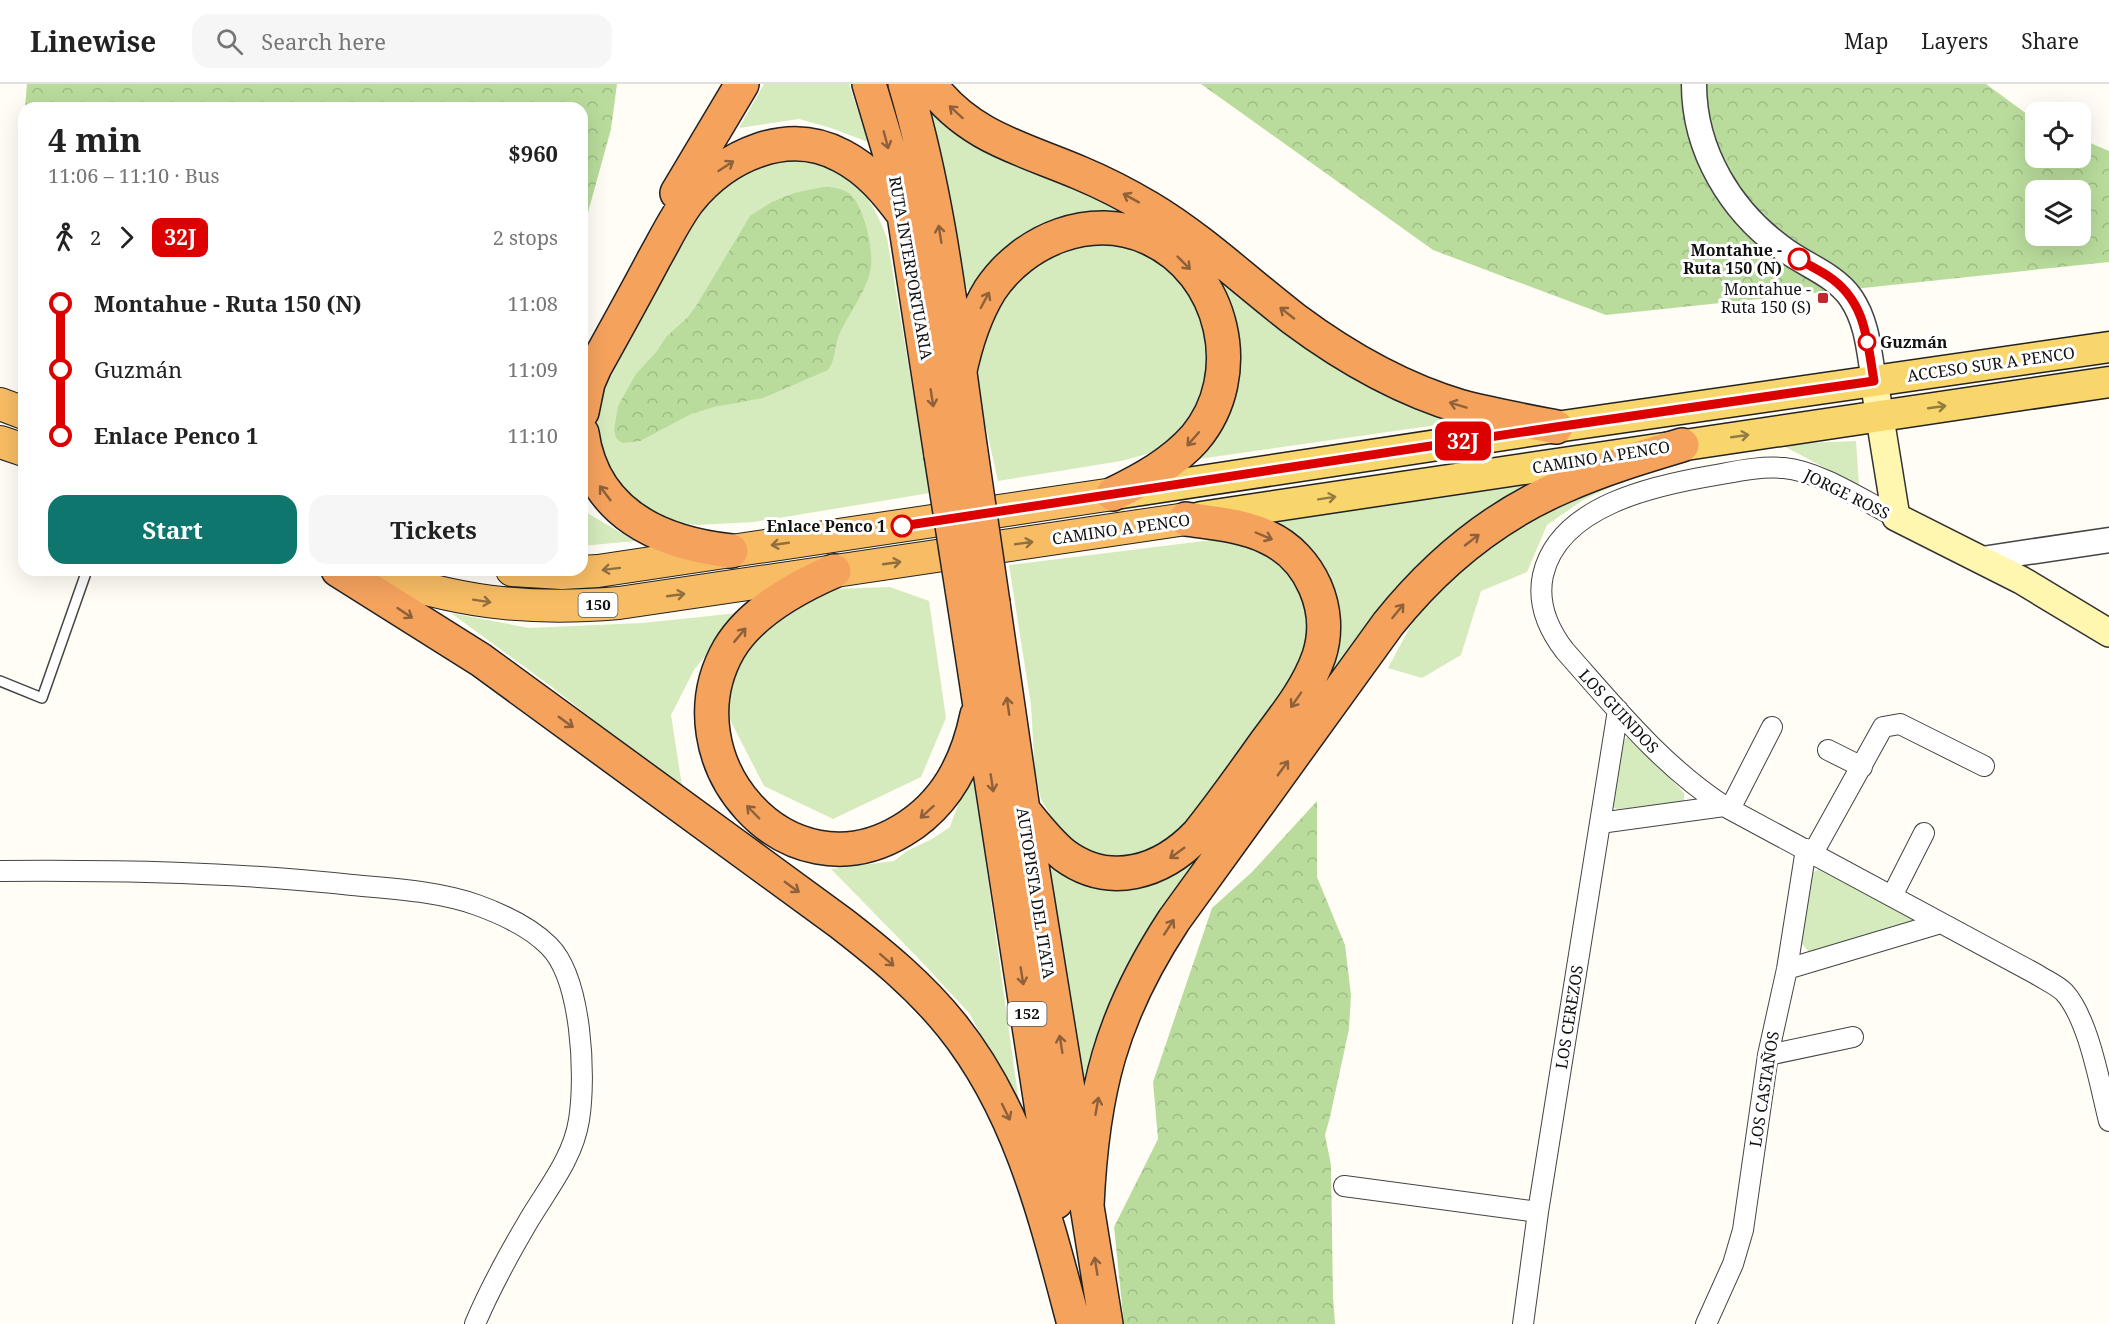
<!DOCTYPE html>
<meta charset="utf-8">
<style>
:root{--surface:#fff;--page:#f6f6f6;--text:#222;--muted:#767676;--line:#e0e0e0;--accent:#0f766e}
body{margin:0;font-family:"Noto Serif",serif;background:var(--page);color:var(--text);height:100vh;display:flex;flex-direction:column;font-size:22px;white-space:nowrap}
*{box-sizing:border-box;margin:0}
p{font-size:20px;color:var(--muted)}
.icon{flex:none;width:33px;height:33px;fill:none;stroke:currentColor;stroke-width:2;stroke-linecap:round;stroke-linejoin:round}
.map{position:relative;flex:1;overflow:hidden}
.details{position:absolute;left:18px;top:18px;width:570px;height:474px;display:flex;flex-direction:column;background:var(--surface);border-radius:18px;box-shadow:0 6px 24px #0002}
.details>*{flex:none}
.badge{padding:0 12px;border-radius:9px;font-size:21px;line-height:39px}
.controls{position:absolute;left:2025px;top:18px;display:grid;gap:12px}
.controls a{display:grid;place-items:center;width:66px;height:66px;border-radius:12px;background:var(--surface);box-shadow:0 6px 24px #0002;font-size:30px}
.map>.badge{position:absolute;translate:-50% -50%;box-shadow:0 0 0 3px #fff}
.legs{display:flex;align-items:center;gap:9px;height:66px;padding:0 30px;font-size:20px}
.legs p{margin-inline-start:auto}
.overview{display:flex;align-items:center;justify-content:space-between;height:102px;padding:0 30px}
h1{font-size:33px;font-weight:700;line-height:45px}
.action{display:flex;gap:12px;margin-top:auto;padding:12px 30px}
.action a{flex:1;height:69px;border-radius:18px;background:var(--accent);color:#fff;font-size:24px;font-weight:700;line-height:69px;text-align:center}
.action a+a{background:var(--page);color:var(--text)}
ul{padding:0 30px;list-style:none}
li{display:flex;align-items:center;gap:21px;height:66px;font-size:22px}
li i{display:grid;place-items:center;width:9px;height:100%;margin:0 8px;background:currentColor}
li i::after{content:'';width:15px;height:15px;margin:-8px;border:4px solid;border-radius:50%;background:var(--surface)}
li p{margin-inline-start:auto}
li:first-child i{background:linear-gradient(#0000 50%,currentColor 0)}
li:last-child i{background:linear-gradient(currentColor 50%,#0000 0)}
header{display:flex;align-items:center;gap:36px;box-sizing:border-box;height:84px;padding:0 30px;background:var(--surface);border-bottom:2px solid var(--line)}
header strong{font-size:28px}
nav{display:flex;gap:33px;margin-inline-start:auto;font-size:21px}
.search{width:420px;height:54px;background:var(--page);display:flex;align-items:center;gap:15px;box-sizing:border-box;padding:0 21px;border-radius:18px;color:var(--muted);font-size:22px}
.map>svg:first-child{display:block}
</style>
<header>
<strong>Linewise</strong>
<div class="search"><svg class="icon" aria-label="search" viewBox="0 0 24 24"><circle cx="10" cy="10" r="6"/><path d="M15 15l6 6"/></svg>Search here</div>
<nav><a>Map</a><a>Layers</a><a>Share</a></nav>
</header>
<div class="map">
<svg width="2109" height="1240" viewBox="0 0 2109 1240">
<defs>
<pattern id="forest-crowns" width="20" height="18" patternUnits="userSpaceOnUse" patternTransform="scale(1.5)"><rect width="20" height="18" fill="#b9dc9c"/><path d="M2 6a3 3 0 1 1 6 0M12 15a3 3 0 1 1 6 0" fill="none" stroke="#9ebc85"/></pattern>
</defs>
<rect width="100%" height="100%" fill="#fffdf5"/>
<path fill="#d5ebbd" d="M764,0H849L868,58L831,44L799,35L739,44Z
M926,22L1153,141C1129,137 1103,131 1078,131C1073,131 1066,133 1060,135C1020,144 993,173 971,206H967Z
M813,74C825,81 839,87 850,95C868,110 879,133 887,154L930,409L754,438L697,441L673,438L640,423L606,385L594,343L597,309L705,115L758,78Z
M1097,156L1146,167L1181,196L1203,235L1209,284L1200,315L1182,344L1170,356L1147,370L1121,377L998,397L978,307L976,281L991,226L1043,172Z
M1209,183L1436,330L1442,337L1437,341L1192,376L1212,351Z
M1856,357L1859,402L1780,360Z
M1627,395L1583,416L1547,441L1527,488L1481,507L1461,571L1422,594L1388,584L1422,521L1519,437L1569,410Z
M1528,399L1529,401C1491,423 1455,447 1423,477L1315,614L1337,559L1261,438Z
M582,426L635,457L582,462Z
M1220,455L1265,465L1310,512L1309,574L1190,738L1158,767L1114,777L1076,763L1057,742L1041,715L1035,688L1031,621L1009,481Z
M890,503L929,517L946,634L921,693L833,735L764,702L724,624L748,557L830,505Z
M451,529L529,544L642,539L738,529L694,586L671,631L683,708L552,603Z
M1630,652L1684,709V720L1618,725L1609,722L1623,656Z
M968,693L974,694L1019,1019L969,929L919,875L831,785L894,777L907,767L932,755L950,743Z
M1194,770L1198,774L1161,828L1090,994L1082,1000L1050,788L1052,783Z
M1822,783L1914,833V841L1811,871L1800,857L1811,790Z"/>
<path fill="url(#forest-crowns)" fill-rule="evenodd" d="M27,0H617L611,45L582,150V24H25Z
M1201,0H1986L2035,36L2036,74H2080L2081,55L2109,67V178L1606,231L1433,166ZM2036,106H2080V152H2036Z
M823,103C832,103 846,104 853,113C865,128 875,169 870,188C865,210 848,230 839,251C834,263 836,275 828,286L763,314L714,323L691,330L640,357L622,359L616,354L614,346L618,322L636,290L657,267L666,253L688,233L698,219L750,132L772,118L794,109Z
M1317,717V793L1345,861L1351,911L1349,945L1330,1033L1325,1051L1331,1081L1333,1213L1335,1240H1124L1114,1143L1158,1055L1153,998L1212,824L1252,788Z"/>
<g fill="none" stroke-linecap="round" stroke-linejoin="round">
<defs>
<path id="service" d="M0,597L42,614L87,486"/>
<path id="minor" d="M1896,433C1864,417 1819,387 1784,384C1761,382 1738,387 1716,391C1656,401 1559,421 1543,491C1537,519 1548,545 1565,567C1614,622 1661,681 1724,722L2036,890C2045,896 2057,901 2064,908C2089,935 2100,1002 2109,1037
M1828,666L1862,683
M1730,725L1772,643
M1600,739L1724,722
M1813,769L1883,643L1900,640L1984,682
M0,787C117,786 235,788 352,801C393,805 438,807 477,821C502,830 530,843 549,862C582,895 586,992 579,1036C573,1074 548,1104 529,1136C509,1170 490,1204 475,1240
M1892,812L1924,749
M1787,885L1941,839
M1768,971L1853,953
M1344,1102L1538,1128
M1523,1240L1538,1128L1618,626
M1706,1240L1733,1180L1743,1146L1768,971L1787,885L1806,765"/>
<path id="tertiary" d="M1694,0C1694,67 1731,128 1785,166C1807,182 1835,191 1851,214C1868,239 1869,269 1874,297
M1982,475L2109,456"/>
<path id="secondary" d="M1874,297L1896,433L2021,496L2109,549"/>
<path id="primary" d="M1122,409L1556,343L2109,263
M1201,433L2109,298"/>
<path id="trunk" d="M0,320L24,329
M0,358L24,366
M364,486C455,518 523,527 619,519L1186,435
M512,486L562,489L598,487L1113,410"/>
<path id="motorway" d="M869,0L889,67L904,131L941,371
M905,0C941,120 953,245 971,368
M930,0C968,53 1024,65 1080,89C1104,99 1127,111 1149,124C1201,155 1246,198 1294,235C1345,273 1401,305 1462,323C1493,331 1525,337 1556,343
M677,109L742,0
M959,291C965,262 974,232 990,206C1024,155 1092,128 1149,154C1224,188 1248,291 1195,354C1173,379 1142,396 1113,410
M582,328L588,299L595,283C615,247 635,211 654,175C665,156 675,134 689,116C725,72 787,42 842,72C869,86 887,108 904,131
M582,349C593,429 659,459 731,467
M338,486L481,576L841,839C881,870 920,902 952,942C1021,1028 1046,1135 1074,1240
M834,487C795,504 751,528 729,565C666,675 787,817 903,746C946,720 967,679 977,631
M993,519L1023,726L1106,1240
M965,524L1056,1118
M1023,726C1036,742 1048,758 1064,771C1110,805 1162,788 1198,750C1222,720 1244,689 1266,658C1286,631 1308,604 1319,572C1334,526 1311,473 1267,453C1242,441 1213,439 1186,435
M1087,1122C1092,1008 1111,932 1174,836L1388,540C1436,480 1494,432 1564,402C1602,385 1642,373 1682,361"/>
</defs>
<use href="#service" stroke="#444" stroke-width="12"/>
<use href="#minor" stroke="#444" stroke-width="22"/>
<use href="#tertiary" stroke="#444" stroke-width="27"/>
<use href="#secondary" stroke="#333" stroke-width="30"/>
<use href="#primary" stroke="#222" stroke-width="33"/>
<use href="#trunk" stroke="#222" stroke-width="34"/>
<use href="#motorway" stroke="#222" stroke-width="36"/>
<use href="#service" stroke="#fff" stroke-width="9"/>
<use href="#minor" stroke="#fff" stroke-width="20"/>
<use href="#tertiary" stroke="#fff" stroke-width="24"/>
<use href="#secondary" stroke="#fff6b0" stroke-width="27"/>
<use href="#primary" stroke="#f9d66b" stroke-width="30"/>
<use href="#trunk" stroke="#f7bc64" stroke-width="32"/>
<use href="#motorway" stroke="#f5a25d" stroke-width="33"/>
<defs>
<path id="motorway-bridge" d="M971,368L993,519
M941,371L965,524"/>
</defs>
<use href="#motorway-bridge" stroke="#222" stroke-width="36" stroke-linecap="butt"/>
<use href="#motorway-bridge" stroke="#f5a25d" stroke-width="33"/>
</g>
<defs><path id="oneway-shaft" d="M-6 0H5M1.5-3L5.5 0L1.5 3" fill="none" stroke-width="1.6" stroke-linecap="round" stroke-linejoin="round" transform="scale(1.5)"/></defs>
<g stroke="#8e613b">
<use href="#oneway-shaft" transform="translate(956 28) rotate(-138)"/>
<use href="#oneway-shaft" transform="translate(886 56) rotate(75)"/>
<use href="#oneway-shaft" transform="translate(726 82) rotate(-33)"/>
<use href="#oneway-shaft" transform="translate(1131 114) rotate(-151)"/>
<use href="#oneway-shaft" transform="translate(940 150) rotate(-99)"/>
<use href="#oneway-shaft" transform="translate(1184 179) rotate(45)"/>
<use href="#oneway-shaft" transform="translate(985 216) rotate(-62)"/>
<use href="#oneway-shaft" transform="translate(1287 229) rotate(-142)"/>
<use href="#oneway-shaft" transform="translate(932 314) rotate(81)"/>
<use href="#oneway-shaft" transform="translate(1458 321) rotate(-163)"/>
<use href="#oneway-shaft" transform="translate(1193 355) rotate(131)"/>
<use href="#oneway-shaft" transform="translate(605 409) rotate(-127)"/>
<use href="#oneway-shaft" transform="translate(1264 452) rotate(23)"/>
<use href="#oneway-shaft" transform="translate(1472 456) rotate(-38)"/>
<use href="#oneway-shaft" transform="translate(1398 527) rotate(-51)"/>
<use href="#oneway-shaft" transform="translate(405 529) rotate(34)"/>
<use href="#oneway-shaft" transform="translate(740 551) rotate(-50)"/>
<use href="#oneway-shaft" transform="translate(1296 616) rotate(125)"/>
<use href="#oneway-shaft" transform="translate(1008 622) rotate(-98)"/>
<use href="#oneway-shaft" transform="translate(566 638) rotate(36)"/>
<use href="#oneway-shaft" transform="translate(1283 684) rotate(-54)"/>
<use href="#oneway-shaft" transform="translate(992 699) rotate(81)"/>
<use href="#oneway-shaft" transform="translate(753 728) rotate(-134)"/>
<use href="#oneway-shaft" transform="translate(927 728) rotate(138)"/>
<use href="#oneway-shaft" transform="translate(1177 769) rotate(144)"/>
<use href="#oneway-shaft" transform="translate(792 803) rotate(36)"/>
<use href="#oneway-shaft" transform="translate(1169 843) rotate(-57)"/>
<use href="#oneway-shaft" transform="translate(887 876) rotate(41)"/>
<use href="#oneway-shaft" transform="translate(1022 892) rotate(81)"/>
<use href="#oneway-shaft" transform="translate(1061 960) rotate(-99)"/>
<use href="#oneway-shaft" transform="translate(1097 1022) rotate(-80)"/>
<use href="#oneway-shaft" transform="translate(1006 1028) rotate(64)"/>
<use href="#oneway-shaft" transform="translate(1096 1182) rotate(-99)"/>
</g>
<g stroke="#917d42">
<use href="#oneway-shaft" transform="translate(1937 323) rotate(-8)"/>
<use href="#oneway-shaft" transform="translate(1740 352) rotate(-8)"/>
<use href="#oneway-shaft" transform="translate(1327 414) rotate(-9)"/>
</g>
<g stroke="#906f3f">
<use href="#oneway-shaft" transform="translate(1024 459) rotate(-8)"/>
<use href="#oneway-shaft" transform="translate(780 460) rotate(172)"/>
<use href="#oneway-shaft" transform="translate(892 479) rotate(-8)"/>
<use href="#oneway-shaft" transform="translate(611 485) rotate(173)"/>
<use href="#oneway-shaft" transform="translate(676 511) rotate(-8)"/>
<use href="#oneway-shaft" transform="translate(482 517) rotate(9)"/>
</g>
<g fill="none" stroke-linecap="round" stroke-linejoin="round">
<defs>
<path id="line-1" d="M902,442L1556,343L1874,297C1867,256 1866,217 1828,192C1819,186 1808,181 1799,175"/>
</defs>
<use href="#line-1" stroke="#fff" stroke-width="14"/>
<use href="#line-1" stroke="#d00" stroke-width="9"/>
</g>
<g fill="#fff" stroke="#d00" stroke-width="3">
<circle cx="1799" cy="175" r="10"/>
<circle cx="1867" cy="258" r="8"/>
<circle cx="902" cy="442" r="10"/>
</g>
<rect fill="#c4262e" stroke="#fff" stroke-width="2" x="1817" y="208" width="12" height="12" rx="3"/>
<g text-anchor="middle" stroke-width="6" stroke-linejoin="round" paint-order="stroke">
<g fill="#fff" stroke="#585858" stroke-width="1.5">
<rect x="578.5" y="509" width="39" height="24" rx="4.5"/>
<rect x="1007.5" y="918" width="39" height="24" rx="4.5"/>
</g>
<g font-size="15" font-weight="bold" fill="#111">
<text x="598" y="526">150</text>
<text x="1027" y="935">152</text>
</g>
<g font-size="16" font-weight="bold" fill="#111" stroke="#fff" text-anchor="end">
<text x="1782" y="172">Montahue -<tspan x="1782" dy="18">Ruta 150 (N)</tspan></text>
<text x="1880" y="264" text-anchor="start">Guzmán</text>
<text x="886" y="448">Enlace Penco 1</text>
</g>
<g font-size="16" fill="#111" stroke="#fff">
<text transform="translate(911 184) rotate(80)" y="6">RUTA INTERPORTUARIA</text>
<text transform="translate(1991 280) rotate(-8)" y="6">ACCESO SUR A PENCO</text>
<text transform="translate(1601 373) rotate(-9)" y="6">CAMINO A PENCO</text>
<text transform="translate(1847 410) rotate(26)" y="6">JORGE ROSS</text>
<text transform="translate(1121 445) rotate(-8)" y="6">CAMINO A PENCO</text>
<text transform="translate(1619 627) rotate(47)" y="6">LOS GUINDOS</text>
<text transform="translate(1036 809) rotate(81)" y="6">AUTOPISTA DEL ITATA</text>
<text transform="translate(1569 933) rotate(-81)" y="6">LOS CEREZOS</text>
<text transform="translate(1764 1005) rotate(-81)" y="6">LOS CASTAÑOS</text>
</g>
<g font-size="16" fill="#111" stroke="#fff" text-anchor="end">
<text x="1811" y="211">Montahue -<tspan x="1811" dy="18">Ruta 150 (S)</tspan></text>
</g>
</g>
</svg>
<div class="controls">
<a><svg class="icon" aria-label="locate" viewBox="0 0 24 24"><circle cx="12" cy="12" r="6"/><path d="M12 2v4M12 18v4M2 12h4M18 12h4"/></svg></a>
<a><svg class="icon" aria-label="layers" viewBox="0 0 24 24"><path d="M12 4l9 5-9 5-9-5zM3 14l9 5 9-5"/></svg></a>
</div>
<b class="badge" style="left:1463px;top:357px;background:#d00;color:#fff">32J</b>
<section class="details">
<div class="overview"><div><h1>4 min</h1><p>11:06 – 11:10 · Bus</p></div><b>$960</b></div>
<div class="legs"><svg class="icon" aria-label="walk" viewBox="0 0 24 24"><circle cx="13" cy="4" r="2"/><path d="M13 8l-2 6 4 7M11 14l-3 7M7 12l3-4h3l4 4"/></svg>2<svg class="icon" aria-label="forward" viewBox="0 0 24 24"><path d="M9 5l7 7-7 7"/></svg><b class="badge" style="background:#d00;color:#fff">32J</b><p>2 stops</p></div>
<ul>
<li><i style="color:#d00"></i><b>Montahue - Ruta 150 (N)</b><p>11:08</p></li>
<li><i style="color:#d00"></i><span>Guzmán</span><p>11:09</p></li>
<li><i style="color:#d00"></i><b>Enlace Penco 1</b><p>11:10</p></li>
</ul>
<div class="action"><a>Start</a><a>Tickets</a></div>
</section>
</div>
